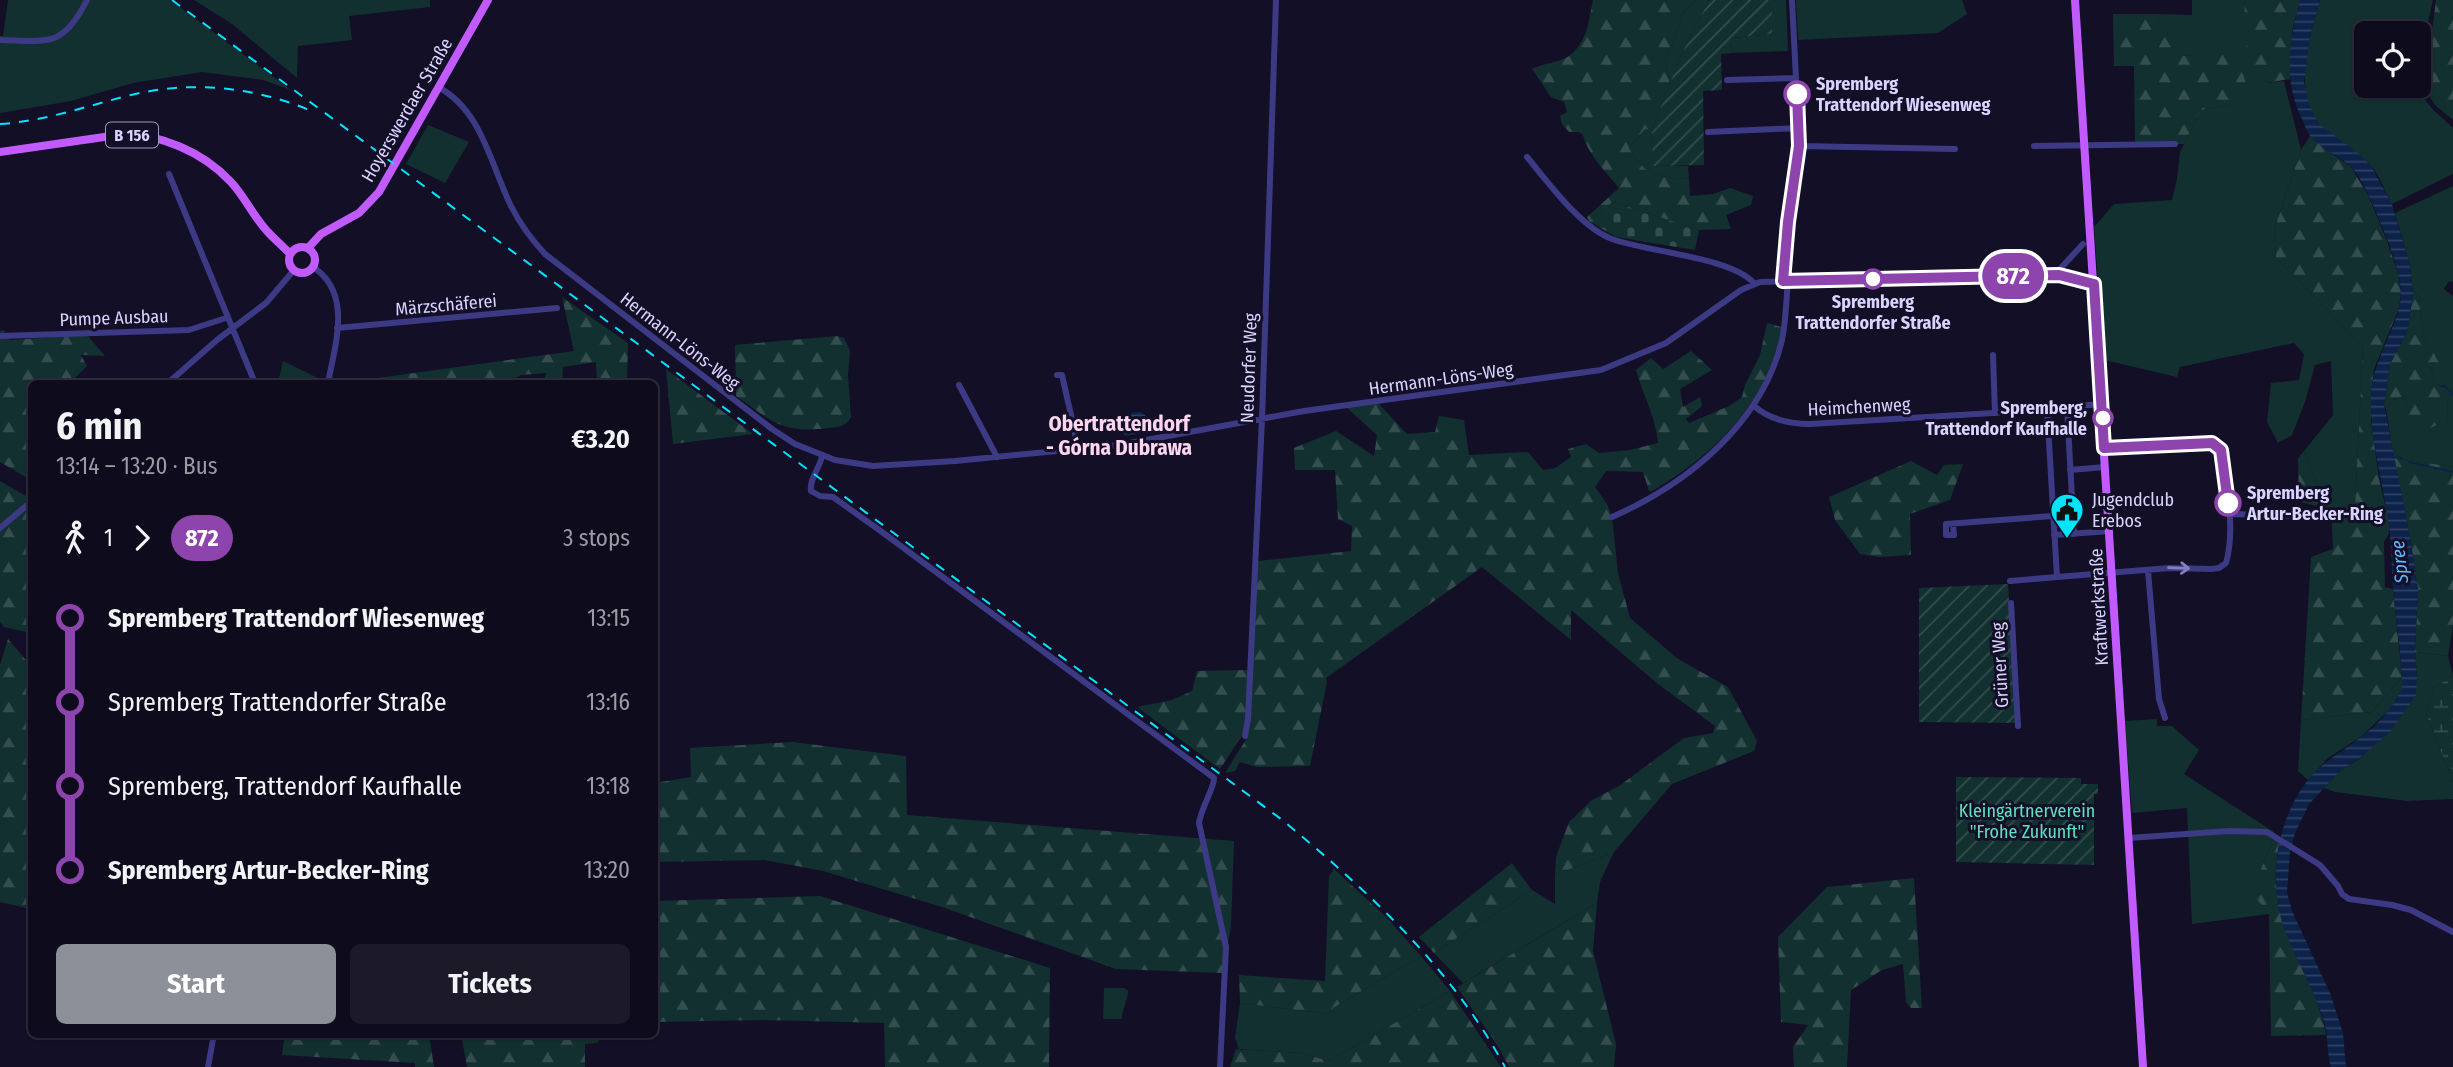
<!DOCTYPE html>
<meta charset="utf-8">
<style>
:root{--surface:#0e0b1c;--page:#1c1929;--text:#f1f3f6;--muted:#9b9ba3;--line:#2e2b3b;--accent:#8c9099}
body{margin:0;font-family:"Fira Sans Condensed",sans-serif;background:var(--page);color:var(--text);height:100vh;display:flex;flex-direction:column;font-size:26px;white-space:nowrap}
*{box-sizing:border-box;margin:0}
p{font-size:23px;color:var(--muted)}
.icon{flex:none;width:38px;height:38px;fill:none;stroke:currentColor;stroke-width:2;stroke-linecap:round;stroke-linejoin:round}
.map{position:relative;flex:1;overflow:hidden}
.drawer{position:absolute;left:28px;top:380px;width:630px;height:658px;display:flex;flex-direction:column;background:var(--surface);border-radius:10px;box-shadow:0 2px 5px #0004,0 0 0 2px var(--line)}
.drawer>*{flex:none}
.badge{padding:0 14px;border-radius:23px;font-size:24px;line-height:46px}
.tools{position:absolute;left:2354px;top:21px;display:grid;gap:14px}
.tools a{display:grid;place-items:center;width:77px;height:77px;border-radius:10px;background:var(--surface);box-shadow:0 2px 5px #0004,0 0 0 2px var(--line);font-size:35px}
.map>.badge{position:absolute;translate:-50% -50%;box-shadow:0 0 0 4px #fff}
.legs{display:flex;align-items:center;gap:10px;height:77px;padding:0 28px;font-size:23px}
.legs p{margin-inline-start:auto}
.overview{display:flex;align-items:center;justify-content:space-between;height:119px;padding:0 28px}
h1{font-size:38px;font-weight:700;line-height:52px}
.button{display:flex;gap:14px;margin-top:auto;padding:14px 28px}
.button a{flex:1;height:80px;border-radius:10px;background:var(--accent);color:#fff;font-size:28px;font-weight:700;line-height:80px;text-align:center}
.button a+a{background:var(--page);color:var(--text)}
ul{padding:0 28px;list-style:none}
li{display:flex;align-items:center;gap:24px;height:84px;font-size:26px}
li i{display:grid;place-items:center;width:10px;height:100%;margin:0 9px;background:currentColor}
li i::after{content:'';width:18px;height:18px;margin:-9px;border:5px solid;border-radius:50%;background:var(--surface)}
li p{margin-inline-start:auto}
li:first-child i{background:linear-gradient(#0000 50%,currentColor 0)}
li:last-child i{background:linear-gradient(currentColor 50%,#0000 0)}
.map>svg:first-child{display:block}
</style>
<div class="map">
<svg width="2453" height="1067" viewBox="0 0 2453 1067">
<defs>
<pattern id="forest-firs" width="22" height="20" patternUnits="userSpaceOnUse" patternTransform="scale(1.75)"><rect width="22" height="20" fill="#12302f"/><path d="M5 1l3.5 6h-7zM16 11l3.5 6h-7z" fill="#344d4e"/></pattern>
<pattern id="wetland-marsh" width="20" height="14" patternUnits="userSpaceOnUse" patternTransform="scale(1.75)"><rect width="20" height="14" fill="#12302f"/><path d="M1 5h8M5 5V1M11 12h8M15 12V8" fill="none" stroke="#344d4e"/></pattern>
<pattern id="cemetery-stones" width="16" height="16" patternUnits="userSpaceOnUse" patternTransform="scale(1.75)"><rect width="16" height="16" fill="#12302f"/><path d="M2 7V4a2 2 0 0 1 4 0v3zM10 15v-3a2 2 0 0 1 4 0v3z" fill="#344d4e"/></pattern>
<pattern id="garden-furrows" width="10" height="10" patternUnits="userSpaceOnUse" patternTransform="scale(1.75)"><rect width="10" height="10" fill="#12302f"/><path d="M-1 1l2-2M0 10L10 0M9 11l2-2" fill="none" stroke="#344d4e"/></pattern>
<pattern id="water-rules" width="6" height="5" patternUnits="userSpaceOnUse" patternTransform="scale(1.75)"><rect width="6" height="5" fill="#0c2248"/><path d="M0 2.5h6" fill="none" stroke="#2f4163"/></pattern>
</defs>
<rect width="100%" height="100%" fill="#130f26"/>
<path fill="#12302f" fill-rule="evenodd" d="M8,0H170L291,90L263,80L202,72L133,83L71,101L0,113V36H3Z
M194,0H430V7L349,16L352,40L298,46L297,78L232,24Z
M1695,0H1709L1680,57L1670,84L1665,62L1684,12Z
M1772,0H1786L1788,51L1731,53L1732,38L1772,34Z
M1796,0H1962L1967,14L1938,33L1798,40Z
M2192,0H2244L2248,55L2267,83L2284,81L2301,150L2274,230L2276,258L2363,346L2355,506L2349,515L2319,490L2304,451L2333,415L2331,361L2315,365L2305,402L2292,435L2278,443L2267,422L2271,383L2299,380L2304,354L2294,343L2180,367L2177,377L2104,360L2094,227L2114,204L2172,200L2177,179L2180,152L2201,110L2231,105L2236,54L2177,56L2157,14L2192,15Z
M2320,0H2433C2429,20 2415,71 2420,89C2425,105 2442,117 2453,128V174L2392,204C2385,192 2380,176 2371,166C2356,149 2329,140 2317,121C2293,85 2310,38 2320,0ZM2366,33H2418V86H2366Z
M428,125L469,142L445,183L406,164Z
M1645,129L1652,131L1654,166H1688L1689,179C1658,177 1646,177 1629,148Z
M2453,186V282L2449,281L2444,289L2453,296V467L2403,459L2393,453L2386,409L2393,400L2404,396L2412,427L2448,420L2447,404L2453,387L2435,385L2431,368L2438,362L2423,333L2419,296L2413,295L2410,265L2395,213Z
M283,361L324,381V383H278Z
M2415,652L2448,656L2453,675L2434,688L2426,714L2453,782V799L2408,801L2335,792L2324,788L2339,772L2362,757L2417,675Z
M2402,677V689L2391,708L2362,736L2328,758L2308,780L2298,771L2301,720L2372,712Z
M2157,719V726H2172L2199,750L2184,774L2274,832L2273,839L2262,866L2269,914L2192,924L2187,808L2132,813L2125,721Z
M1614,852L1600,882L1597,903L1463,983L1434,953L1532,890L1555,904V875Z
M1421,956L1450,991L1329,1061L1301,1053L1239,1049L1235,1038L1240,1003L1330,1014L1333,1008Z
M1104,988H1124L1128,991C1128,1001 1122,1008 1122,1019H1103Z"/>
<path fill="url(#forest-firs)" d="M1593,0H1695L1684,12L1665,62L1670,84L1652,131L1645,129L1629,148C1646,177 1658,177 1689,179L1690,196L1713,194L1730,188L1753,196L1751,205L1726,215L1731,229L1699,230L1613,202L1589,221L1587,217L1619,188C1607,173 1588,155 1583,135L1579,132H1569L1562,124L1560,116L1567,112L1564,102L1551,97L1532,69C1543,63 1559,63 1569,56C1587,43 1589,20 1593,0Z
M2244,0H2300L2292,31L2290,79L2267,83L2247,55Z
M2436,0H2453V120L2435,105L2425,89Z
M2113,14H2157L2178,56L2236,53L2247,86L2231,105L2201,110L2184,144H2135L2134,66H2114Z
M2310,136L2325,149L2351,167L2368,195L2387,241L2398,273L2401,293L2399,308L2374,369L2371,394V421L2379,479L2389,521V533L2384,542L2385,587L2393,589L2402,677L2372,712L2301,720L2311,557L2333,549L2331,509L2299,502L2298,458L2304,451L2319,490L2350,515L2355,506L2363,346L2276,258L2274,230L2301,150Z
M2413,295L2419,296L2423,333L2439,363L2431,368L2435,384L2443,387L2450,384L2453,387L2447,404L2448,420L2430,428L2411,427L2404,396L2393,400L2386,409L2384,404L2390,364L2407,332Z
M562,297L628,343L627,383H597L596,362L563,367L562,383H544L546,373L521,375L507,383H363V380L574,351Z
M1767,323L1782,327C1769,401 1715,455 1652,491H1649L1643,472L1606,471L1595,487L1607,504L1612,517L1618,573L1630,618L1678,659L1728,687L1757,741L1754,751L1672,784L1614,852L1555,875L1556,857L1569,822L1592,800L1619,786L1684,738L1713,733L1715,726L1658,684L1571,610V640L1482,567L1326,678L1327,682L1310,766L1257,767L1240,762L1235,771L1225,773L1247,738L1258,561L1351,551L1352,526L1338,519L1335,470H1295L1294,448L1336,431L1374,456L1377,435L1346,407L1378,403L1407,434L1435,432L1439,416L1464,420L1469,455L1528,452L1543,470L1555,468L1571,457L1568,449L1586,444L1599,453L1630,450L1658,443C1656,418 1643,395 1636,370L1651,358L1663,369L1691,351L1712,370L1680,389L1683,407L1700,397L1702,406L1686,419L1689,423L1729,406L1742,397L1745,385L1760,355Z
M4,330L9,340L87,335L105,356L81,355L87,366L70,383H32L31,480L0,462V331Z
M837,336L844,338L850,350L848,375L851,417C846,427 838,427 828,428C781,434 772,421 736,396L735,345Z
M666,369L753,434L673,444Z
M2393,453L2403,459L2453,467V625L2448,656L2415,652L2418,590L2410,537Z
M1911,461L1937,475L1944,465L1963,464L1950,500L1910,514L1911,555L1879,557L1860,554L1835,520L1829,497Z
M0,481L31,499V633L4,627L0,622Z
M8,639L31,666V909L0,902V665Z
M1248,670L1245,728L1241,737L1220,769L1137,707L1172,700L1192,691L1197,671Z
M792,742L906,756L907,815L1234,841L1231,927L1222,973L1116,969L942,907L823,871L765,860L655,862L654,783L691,777L690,748Z
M2273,839L2280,842C2260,920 2314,966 2326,1035L2271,1036L2269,914L2255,897L2262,866Z
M1512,863L1532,890L1434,953L1419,937Z
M1334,869L1385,916L1421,956L1333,1008L1330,1014L1240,1003L1239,975L1325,981L1329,876Z
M1914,878L1922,1008H1911L1906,1002L1903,964L1882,970L1851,990L1847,1067H1794L1793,1047L1808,1025L1781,1022L1778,937L1827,887Z
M820,896L1050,968L1049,1067H885L884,1023L763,1020L655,1022V901Z
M1597,903L1593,951L1616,1044L1614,1067H1509L1496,1043L1457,987Z
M1450,991L1501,1067H1230L1236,1049L1301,1053L1329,1061Z
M285,1034H429L434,1067H415V1063L282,1055Z
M461,1034H604L597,1043L585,1044V1067H467Z"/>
<path fill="url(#wetland-marsh)" d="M2453,675V782L2426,714L2434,688Z"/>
<path fill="url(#cemetery-stones)" d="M1613,202L1699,230L1695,250L1616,237L1589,221Z"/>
<path fill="url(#garden-furrows)" d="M1709,0H1772V34L1732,38L1731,53L1721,54L1722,90L1703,91L1704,165L1653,166L1652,131L1680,57Z
M2008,584L2017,723L1919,722V588Z
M1956,777L2081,778V784H2098V794H2094V865L1956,862Z"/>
<path fill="url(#water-rules)" d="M2300,0H2320L2310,37L2304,82L2309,104L2318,123L2359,154L2371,166L2392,204L2410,265L2413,295L2407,332L2390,364L2384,404L2410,537L2418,590L2415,652L2417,675L2416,695L2390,732L2361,757L2339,772L2309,804L2295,833L2290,852L2287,892L2292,911L2330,993L2343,1033L2346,1067H2331C2327,1053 2328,1039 2325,1025C2315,989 2293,957 2282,922C2268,875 2278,818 2308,780C2323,761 2342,752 2361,737C2379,724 2392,708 2402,689C2402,655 2396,622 2393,588C2391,566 2392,542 2388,519C2382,478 2369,437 2371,394C2373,362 2391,338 2399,308C2405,287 2395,262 2388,241C2381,224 2363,177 2350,166C2338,155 2323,150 2312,138C2307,133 2305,125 2302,119C2283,81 2289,40 2300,0Z
M1135,412H1141L1146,416L1148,432L1125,436C1117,424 1122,416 1135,412Z"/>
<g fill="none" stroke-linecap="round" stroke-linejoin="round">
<path stroke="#0c2248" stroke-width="2" d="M2444,385L2453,395
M2392,456L2401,459
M2409,462L2453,472"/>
<path stroke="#3d3a85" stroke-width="6" d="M0,40C48,41 63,48 87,0
M1727,80L1796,78
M438,87C482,110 491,166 511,206C520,224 531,239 545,254L772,429L795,444L835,460L873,466L955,461L1119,445L1304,411L1601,370L1666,343L1741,290L1760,282L2059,275L2094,284
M1708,132L1799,128
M1799,146L1955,149
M2034,146L2175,144
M1527,157C1548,182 1581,228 1612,239C1647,252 1731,257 1754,283
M169,174L255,383
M313,267C353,293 335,345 328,383
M2059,275V270L2083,244
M1783,281L1788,222L1799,138L1792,0
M337,328L557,308
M0,336L189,330L226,318
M1993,355L1995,413
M1057,375H1062L1075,433L1076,450
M168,383L217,340L266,303L294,270
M959,385L997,457
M1754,406C1769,419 1790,424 1810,424L1993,413L2102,404
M2067,407L2074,534
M2047,408L2057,577L2170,568L2211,569L2219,568L2226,563C2236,528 2226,485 2221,450L2212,443L2104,448
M822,456C820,468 809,479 811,491L820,496L833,497L882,532L1214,778C1215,786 1201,808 1199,823L1226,947L1220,1067
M2070,470L2105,467
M2229,514L2309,516
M1612,517C1687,484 1762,424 1782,340C1786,321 1786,301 1788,281
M1953,524L1954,535H1946V524L2053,516
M0,528L32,501
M2054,535L2110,531
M2148,571L2159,699L2165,718
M2010,581L2057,577
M2011,603L2018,726
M1245,736L1248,719L1262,419L1276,0
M2129,838L2229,831L2267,832L2320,865L2338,886L2342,894L2349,899L2392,905L2411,910L2453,932
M208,1067L214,1034"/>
<path stroke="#c25bff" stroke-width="8" d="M2075,0L2143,1067
M0,152L118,135C160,133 203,152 231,182C245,197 253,216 267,231C274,239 283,246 290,254
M289 260a13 13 0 1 1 26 0a13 13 0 1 1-26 0Z
M308,248L321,234L359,213L379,192L488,0"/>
<path stroke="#00e5ff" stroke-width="2" stroke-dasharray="10 9" stroke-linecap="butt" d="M172,0L1281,819C1367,890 1451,967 1505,1067
M0,124C46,121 86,106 131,95C193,80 256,87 314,112"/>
</g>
<defs><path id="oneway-shaft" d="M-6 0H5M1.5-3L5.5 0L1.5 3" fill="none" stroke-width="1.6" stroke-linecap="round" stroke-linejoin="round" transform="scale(1.75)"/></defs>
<use stroke="#837fbc" href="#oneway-shaft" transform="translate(2179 568) rotate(2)"/>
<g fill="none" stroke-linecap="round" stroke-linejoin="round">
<defs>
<path id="line-1" d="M1797,94L1799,146L1788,222L1783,281L2059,275L2094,284L2104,448L2212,443L2221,450L2228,503"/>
</defs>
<use href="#line-1" stroke="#fff" stroke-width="16"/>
<use href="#line-1" stroke="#8e44ad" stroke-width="10"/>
</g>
<defs>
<symbol id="civic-pin" viewBox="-11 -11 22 30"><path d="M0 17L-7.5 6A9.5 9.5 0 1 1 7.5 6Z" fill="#00e5ff" stroke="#130f26"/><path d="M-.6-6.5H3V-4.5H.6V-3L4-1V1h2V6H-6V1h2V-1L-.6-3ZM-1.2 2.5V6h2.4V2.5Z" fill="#111"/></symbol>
</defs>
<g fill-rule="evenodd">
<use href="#civic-pin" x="2048" y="491" width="38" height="52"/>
</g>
<g fill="#fff" stroke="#8e44ad" stroke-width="3.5">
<circle cx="1797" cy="94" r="12"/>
<circle cx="1873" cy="279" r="9"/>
<circle cx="2103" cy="418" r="9"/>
<circle cx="2228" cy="503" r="12"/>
</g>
<g text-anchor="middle" stroke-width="6" stroke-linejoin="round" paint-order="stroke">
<rect fill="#130f26" stroke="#9e99be" stroke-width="2" x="106" y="122.5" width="52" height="25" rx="5"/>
<g font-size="16" font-weight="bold" fill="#d9d4ff">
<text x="132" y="141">B 156</text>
</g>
<g font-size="18" font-weight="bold" fill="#d9d4ff" stroke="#130f26" text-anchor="start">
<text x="1816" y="90">Spremberg<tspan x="1816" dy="21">Trattendorf Wiesenweg</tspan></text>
<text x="1873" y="308" text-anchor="middle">Spremberg<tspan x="1873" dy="21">Trattendorfer Straße</tspan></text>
<text x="2087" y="414" text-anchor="end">Spremberg,<tspan x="2087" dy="21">Trattendorf Kaufhalle</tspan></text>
<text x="2247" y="499">Spremberg<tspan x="2247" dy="21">Artur-Becker-Ring</tspan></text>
</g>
<g font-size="18" fill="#d9d4ff" stroke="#130f26">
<text transform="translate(407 110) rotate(-60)" y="6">Hoyerswerdaer Straße</text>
<text transform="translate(446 305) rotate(-5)" y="6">Märzschäferei</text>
<text transform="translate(114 318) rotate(-2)" y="6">Pumpe Ausbau</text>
<text transform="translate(680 341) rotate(38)" y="6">Hermann-Löns-Weg</text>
<text transform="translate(1249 368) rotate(-88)" y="6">Neudorfer Weg</text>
<text transform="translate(1441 379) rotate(-8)" y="6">Hermann-Löns-Weg</text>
<text transform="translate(1859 407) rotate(-3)" y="6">Heimchenweg</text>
<text transform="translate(2099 607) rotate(-93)" y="6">Kraftwerkstraße</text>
<text transform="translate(2000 665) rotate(-93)" y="6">Grüner Weg</text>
</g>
<g font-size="18" fill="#d9d4ff" stroke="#130f26" text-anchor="start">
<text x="2092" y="506">Jugendclub<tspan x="2092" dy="21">Erebos</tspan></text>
</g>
<g font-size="18" fill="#5fe0c0" stroke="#130f26">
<text x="2027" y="817">Kleingärtnerverein<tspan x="2027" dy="21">"Frohe Zukunft"</tspan></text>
</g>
<g font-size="19" font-style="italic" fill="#62b6ff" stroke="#130f26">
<text transform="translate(2399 562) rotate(-96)" y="7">Spree</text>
</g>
<g font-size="21" font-weight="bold" fill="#ffd6f0" stroke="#130f26">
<text x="1119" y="431">Obertrattendorf<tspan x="1119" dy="24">- Górna Dubrawa</tspan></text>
</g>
</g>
</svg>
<div class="tools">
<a><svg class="icon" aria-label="locate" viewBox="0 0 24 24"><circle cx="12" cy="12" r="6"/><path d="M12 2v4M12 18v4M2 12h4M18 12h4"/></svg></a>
</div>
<b class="badge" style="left:2013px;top:276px;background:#8e44ad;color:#fff">872</b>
<section class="drawer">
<div class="overview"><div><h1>6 min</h1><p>13:14 – 13:20 · Bus</p></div><b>€3.20</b></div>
<div class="legs"><svg class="icon" aria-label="walk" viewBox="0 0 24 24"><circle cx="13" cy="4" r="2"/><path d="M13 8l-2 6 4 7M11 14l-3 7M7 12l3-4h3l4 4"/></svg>1<svg class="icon" aria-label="forward" viewBox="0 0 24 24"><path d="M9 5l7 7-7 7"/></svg><b class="badge" style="background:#8e44ad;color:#fff">872</b><p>3 stops</p></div>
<ul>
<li><i style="color:#8e44ad"></i><b>Spremberg Trattendorf Wiesenweg</b><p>13:15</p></li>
<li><i style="color:#8e44ad"></i><span>Spremberg Trattendorfer Straße</span><p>13:16</p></li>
<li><i style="color:#8e44ad"></i><span>Spremberg, Trattendorf Kaufhalle</span><p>13:18</p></li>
<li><i style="color:#8e44ad"></i><b>Spremberg Artur-Becker-Ring</b><p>13:20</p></li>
</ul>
<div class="button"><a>Start</a><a>Tickets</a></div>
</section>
</div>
